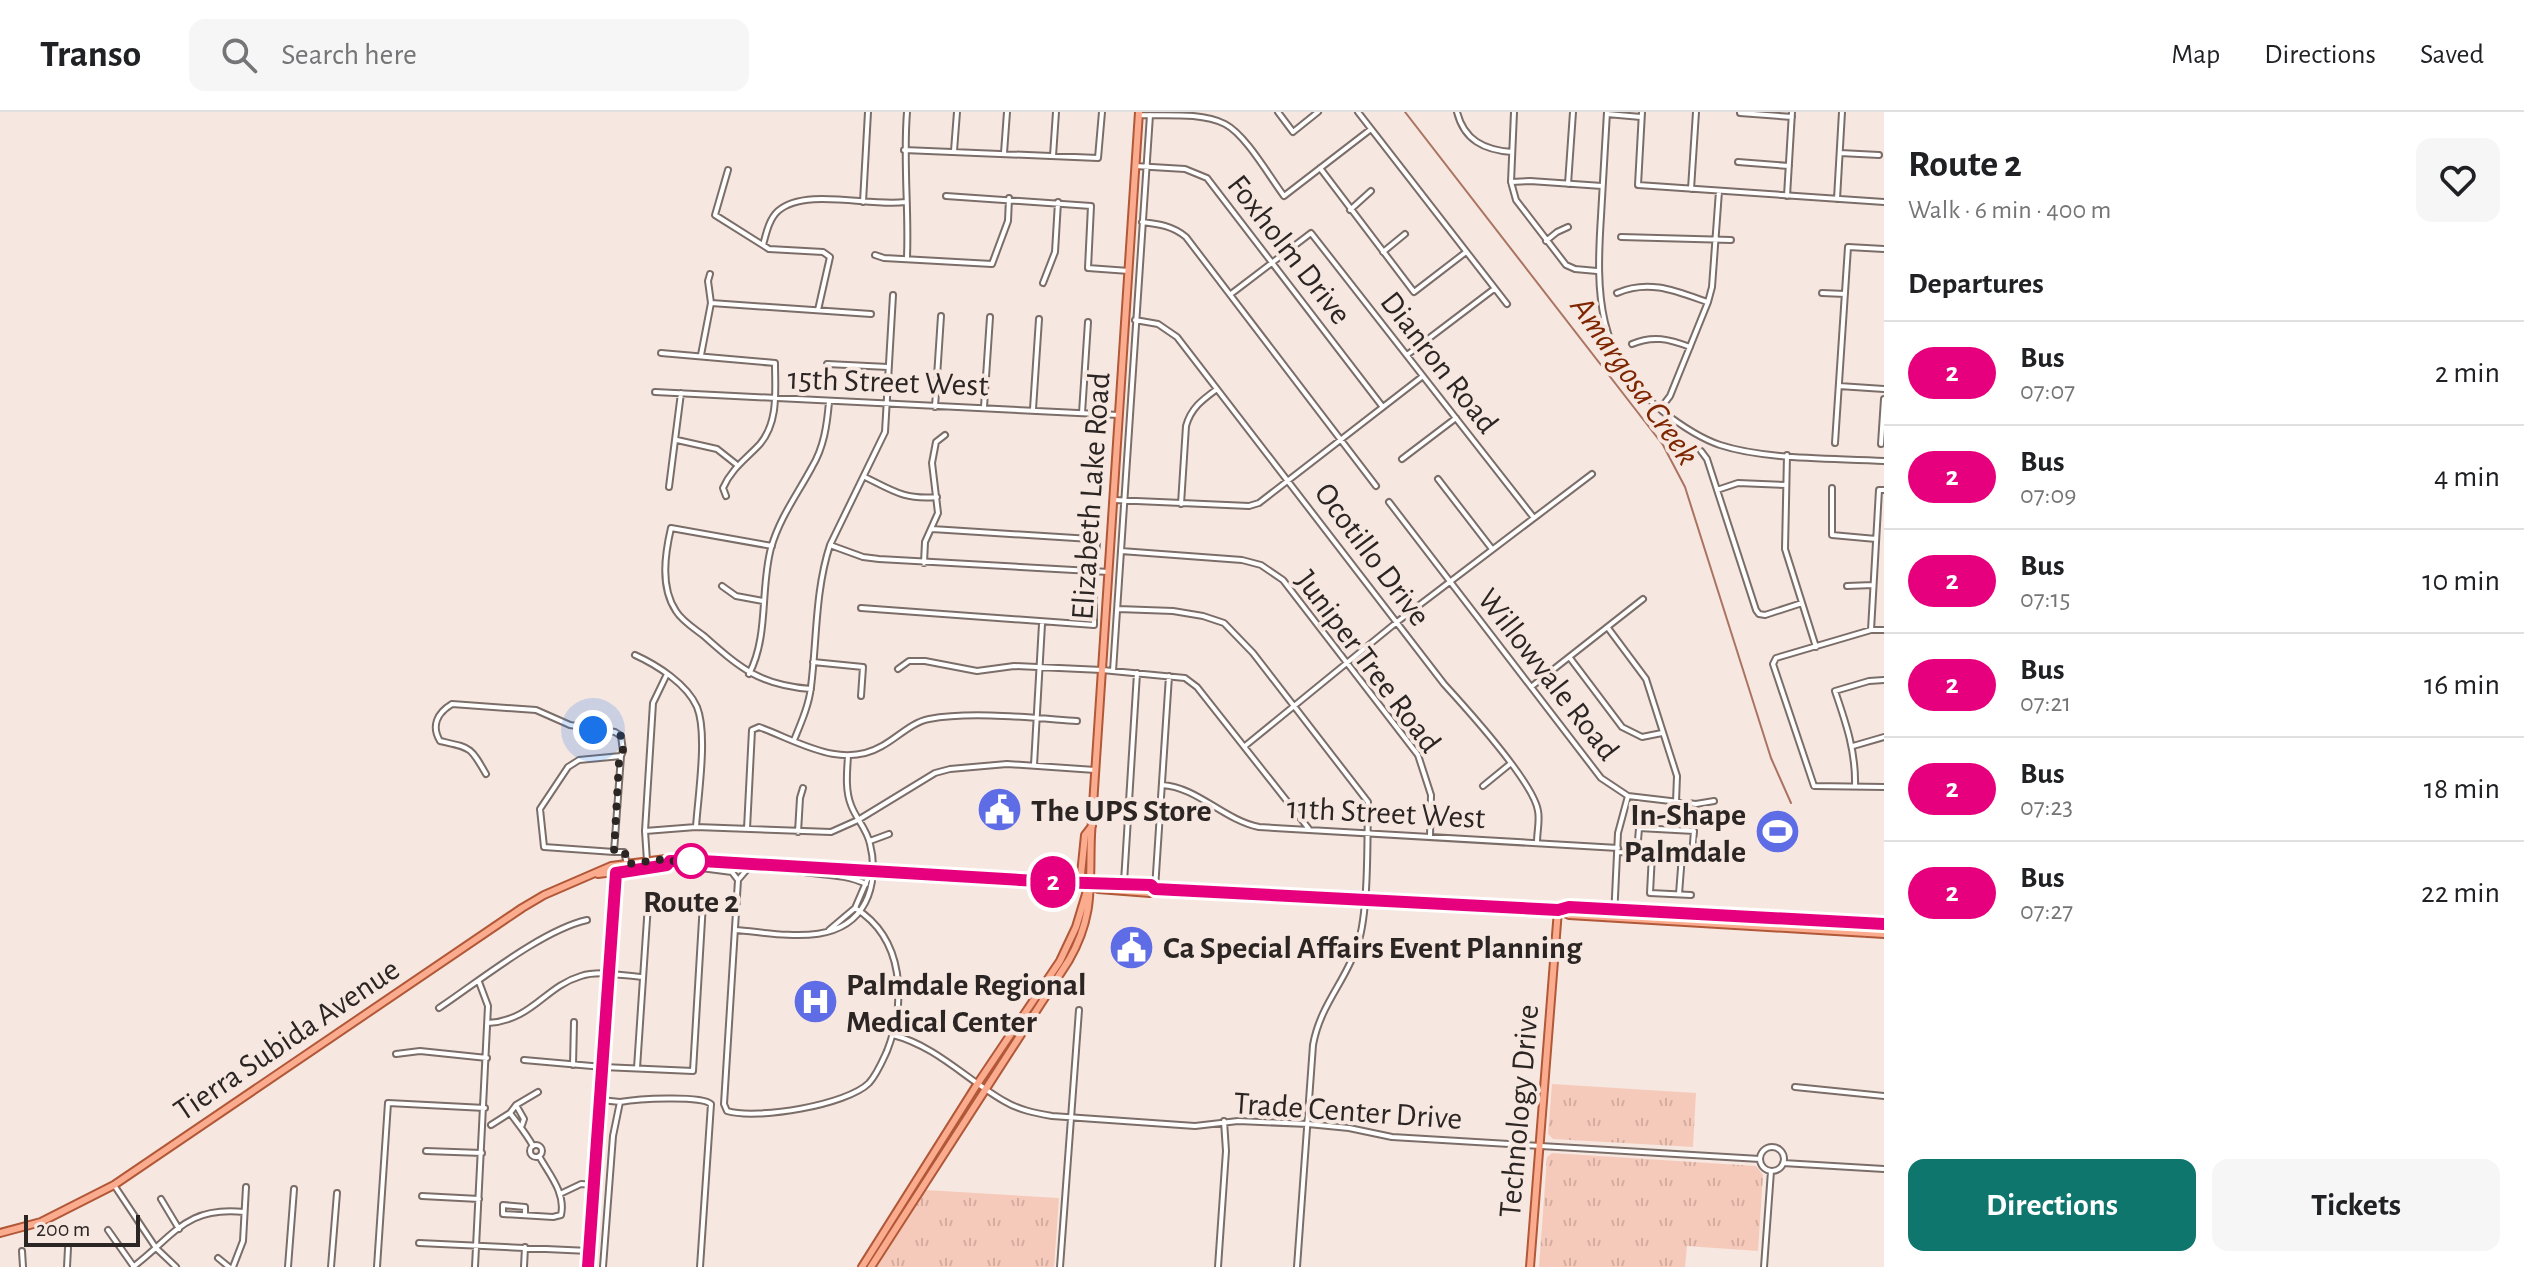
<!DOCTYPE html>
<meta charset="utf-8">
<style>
:root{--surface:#fff;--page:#f6f6f6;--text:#202124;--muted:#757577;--line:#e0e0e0;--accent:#0f766e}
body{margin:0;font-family:"Alegreya Sans",sans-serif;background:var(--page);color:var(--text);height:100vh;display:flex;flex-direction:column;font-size:30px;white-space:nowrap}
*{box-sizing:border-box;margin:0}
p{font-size:26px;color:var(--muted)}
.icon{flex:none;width:44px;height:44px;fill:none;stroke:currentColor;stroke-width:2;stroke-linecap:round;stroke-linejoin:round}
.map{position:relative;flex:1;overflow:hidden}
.details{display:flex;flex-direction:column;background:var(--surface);width:640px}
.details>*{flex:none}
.badge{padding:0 16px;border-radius:26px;font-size:28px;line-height:52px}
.scale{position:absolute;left:24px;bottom:20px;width:116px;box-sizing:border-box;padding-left:8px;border:4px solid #2b2523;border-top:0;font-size:22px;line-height:28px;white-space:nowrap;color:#2b2523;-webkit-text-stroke:6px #f7e7e1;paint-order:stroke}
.you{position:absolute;width:40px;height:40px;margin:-20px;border:6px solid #fff;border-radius:50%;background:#1a73e8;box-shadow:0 0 0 12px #1a73e833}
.map>.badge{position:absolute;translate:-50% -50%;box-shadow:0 0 0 4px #fff}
h2{padding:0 24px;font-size:30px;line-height:72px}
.round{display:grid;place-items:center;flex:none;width:84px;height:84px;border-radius:16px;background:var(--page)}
.summary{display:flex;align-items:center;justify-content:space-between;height:136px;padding:0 24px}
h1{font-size:38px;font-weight:700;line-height:60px}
.action{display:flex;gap:16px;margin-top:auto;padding:16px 24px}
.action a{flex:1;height:92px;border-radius:16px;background:var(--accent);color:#fff;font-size:32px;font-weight:700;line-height:92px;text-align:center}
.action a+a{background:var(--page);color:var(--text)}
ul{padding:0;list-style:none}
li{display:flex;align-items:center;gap:24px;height:104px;padding:0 24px;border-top:2px solid var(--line)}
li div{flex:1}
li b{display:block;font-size:30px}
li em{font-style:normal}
li .badge{min-width:88px;font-weight:700;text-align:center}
header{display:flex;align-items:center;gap:48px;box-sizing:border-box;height:112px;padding:0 40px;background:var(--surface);border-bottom:2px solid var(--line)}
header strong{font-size:38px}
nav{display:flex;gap:44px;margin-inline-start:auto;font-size:28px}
.search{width:560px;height:72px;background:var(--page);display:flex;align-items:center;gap:20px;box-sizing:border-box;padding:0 28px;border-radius:16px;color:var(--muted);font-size:30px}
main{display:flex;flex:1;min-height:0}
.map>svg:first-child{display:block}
</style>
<header>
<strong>Transo</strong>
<div class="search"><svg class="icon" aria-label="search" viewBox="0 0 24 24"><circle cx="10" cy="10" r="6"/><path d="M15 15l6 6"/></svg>Search here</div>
<nav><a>Map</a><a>Directions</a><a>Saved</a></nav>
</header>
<main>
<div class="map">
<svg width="1884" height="1155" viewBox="0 0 1884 1155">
<defs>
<pattern id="grass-tufts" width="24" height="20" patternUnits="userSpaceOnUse" patternTransform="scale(2)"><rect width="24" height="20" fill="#f6caba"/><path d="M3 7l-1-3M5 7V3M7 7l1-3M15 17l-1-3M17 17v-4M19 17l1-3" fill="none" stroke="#d3ada0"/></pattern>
</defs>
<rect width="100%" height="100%" fill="#f7e7e1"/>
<path fill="url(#grass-tufts)" d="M1552,972L1696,981L1693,1035L1553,1027L1548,1022Z
M1552,1041L1756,1054L1763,1063L1758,1139L1687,1134L1685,1155H1539L1547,1045Z
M926,1078L1059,1086L1054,1155H877Z"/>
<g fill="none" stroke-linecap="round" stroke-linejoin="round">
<path stroke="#aa7461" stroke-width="2" d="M1405,0L1663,333L1685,375L1771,646L1791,691"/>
<defs>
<path id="minor" d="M1278,0L1293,20L1318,0
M1358,0L1507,192
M1457,0C1464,28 1484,38 1512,40
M1514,0L1511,70L1516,88L1566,153L1575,157L1597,159
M1607,0C1605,35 1603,69 1601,104C1596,182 1596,244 1662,299C1679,312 1699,326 1720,333C1766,348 1834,346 1884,349
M1642,0L1638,73L1884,90
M1740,1L1792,5
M1607,2L1641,5
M1138,3C1164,4 1201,0 1225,12C1246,23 1269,64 1284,84L1371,17
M904,38L1098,46L1102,0
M954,39L957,0
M1004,41L1007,0
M1840,41L1879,43
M1053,44L1056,0
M1738,50L1789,54
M1135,54L1185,57L1207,66L1382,294
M1320,56L1414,180L1466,140
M728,58L715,103L769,137L823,140L830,145L818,198
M1511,70L1530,69L1602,74
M1568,72L1573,0
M1691,77L1696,0
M946,84L1091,94L1088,156L1129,159
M1787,84L1792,0
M1837,87L1842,0
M863,90L868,0
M1350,98L1371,79
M1142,110C1159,112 1173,114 1186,125L1376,374
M1621,125L1731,128
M1546,129L1557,120L1568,115
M763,133C766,122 769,107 778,99C805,75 870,95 905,90
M1383,140L1405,122
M875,143L884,146L992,152L1008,109L1009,86
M907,145C909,97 903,49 907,0
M1043,171L1055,140L1058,90
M1617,181C1649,167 1676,179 1707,190
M1822,181L1845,182
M1231,182L1311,121L1534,406
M711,191L871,202
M1135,208L1158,212L1177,225L1444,572C1465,595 1534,671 1538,699C1540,708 1537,720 1537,730
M1632,232C1653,223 1669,227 1690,235
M661,241L775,251C775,278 779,309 760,332C746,347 732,356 723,376L726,384
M701,243L711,191L708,169L710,162
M1407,243L1494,177
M827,252L888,255
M1839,274L1884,277
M655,280L1119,303
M935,295L941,204
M984,295L990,205
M1033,297L1039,207
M1660,297L1670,284L1708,190L1712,175L1719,79
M1082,301L1088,210
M677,328L717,337L736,352
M1835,331L1848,135L1884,137
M1881,332L1884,287
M1701,339L1707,347L1756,498L1759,502L1765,503L1802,491
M1787,343L1785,437L1816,535
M1402,347L1456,306
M865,365C893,379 905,388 937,385
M1438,367L1492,437
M669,375L681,281
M1832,376V423L1876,427
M1717,378L1738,371L1786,373
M1114,388L1249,394L1259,391L1423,264
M1389,390L1601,666L1628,684L1696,692L1714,689
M1181,392L1186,314C1191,296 1202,288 1217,277
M830,433L863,445L879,447L1109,460
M772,434L671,416C665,442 660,475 676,499C682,509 695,517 704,524C741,557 760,573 811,577
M1121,439L1242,448L1261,453L1283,468L1418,643L1431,683L1430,724
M924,451L925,430L938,401L932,351L936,330L945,323
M722,474L736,484L763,489
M1847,474L1873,473
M861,496L1094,513V478L1085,458L1096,443L1097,430L1091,427L932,417
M1118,497L1173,499L1203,504L1224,511L1253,541L1368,690C1367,729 1369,796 1358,832C1346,869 1320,893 1313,933L1297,1155
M1608,516L1646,567L1677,664L1676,690
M1871,518L1879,378H1884
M1884,518H1871L1776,546L1773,552L1814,674L1884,675
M635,543C657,553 687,572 697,595C708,622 698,684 696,715
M1570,546L1622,615L1642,625L1662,621
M813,550L863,555L861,584
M898,557L909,549H925L977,559L1014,554L1102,558L1185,566L1197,575L1309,717
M1113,559L1150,3
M749,562C769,524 760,477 771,436C780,405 797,383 812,355C824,335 827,313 829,290
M1531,575L1643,487
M794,628C801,611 809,593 811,575C817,527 815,479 830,433L885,320L893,183
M1245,634L1397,510L1592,362
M1853,634L1884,625
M1034,653L1042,512
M486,662C470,634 471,636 440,629C431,614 437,601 452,592L536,598L570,613L615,620L621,624L623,639L621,644
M1162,673C1197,675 1224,708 1259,715L1618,736
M1483,674L1510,652
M1855,674C1856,640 1846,611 1835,579L1869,569L1884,568
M747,717L752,618L759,615C798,629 841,658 882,634C897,626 912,610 929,607C971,599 1034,606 1077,609
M645,719L696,715L831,720L858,708L935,661L950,657L1007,652L1095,658
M798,720L800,686L803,676
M870,729L889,722
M614,740L621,644L579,648L568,655L540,697L544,735L614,740H624L627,752
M1618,740L1652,742L1650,781L1691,783
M1637,741L1639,716L1694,719L1692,743H1682L1679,782
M647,749L645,719L653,591L667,562
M690,751L701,756L732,760L738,768
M751,753L738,768L724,992L727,999C757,1008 847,993 869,971C877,962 882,950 887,939C906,890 905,827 855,796
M781,755C808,765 840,759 866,772
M1124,770L1137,561
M1155,777L1169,564
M1614,806L1618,721L1628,684
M735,818C778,821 841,837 865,791C874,774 875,751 870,732C867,717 856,707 851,693C845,678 847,660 848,644
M829,818L855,796L871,759
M439,896C478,870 542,818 587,808
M488,911C533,908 544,875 581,864C600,858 624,864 643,865
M893,923C936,934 967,968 1004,989C1019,998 1035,1001 1052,1004L1195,1014L1238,1009L1308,1012L1349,1016L1392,1025L1760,1047
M396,942L420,939L487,946
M524,948L603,955
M573,953L574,910
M603,955L693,959L703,791L648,792L637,956
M1795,975L1884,984
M601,988L620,990
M516,993L524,1007L522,1013
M491,1013L510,1001
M530 1039a6 6 0 1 1 12 0a6 6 0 1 1-12 0Z
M533,1034C526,1021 518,1012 510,1001L516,993L538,980
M1760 1047a12 12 0 1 1 24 0a12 12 0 1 1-24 0Z
M426,1039L482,1041
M1783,1051L1884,1057
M114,1073L156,1136L176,1155
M560,1082L581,1072L594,1073
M422,1084L479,1087
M161,1087L179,1117
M525,1103V1095L503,1093V1102L553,1105L561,1103C566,1081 549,1062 539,1044
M108,1118L134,1155
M419,1131L589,1139
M22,1139L23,1155
M218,1146L229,1155
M67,1155L68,1136
M133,1155C175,1123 186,1094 244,1100
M233,1155L243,1129L246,1075
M288,1155L294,1077
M331,1155L337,1081
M377,1155L388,991L485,996
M475,1155L488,894L479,870
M524,1155L525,1135
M588,1155L617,758
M603,1155L613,1024L620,990C637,987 700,983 711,992L700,1155
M1060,1155L1079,898
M1218,1155L1226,1039L1224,1009
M1764,1155L1771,1059"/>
<path id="major" d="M598,762L667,753L670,749
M1053,768L1078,766L1081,762L1085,723L1092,714
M1089,772L1098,777L1150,781L1155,777L1558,798L1569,803L1884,822
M1558,798L1569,795L1884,812
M1837,817L1857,815L1864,811
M1865,821L1873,816L1884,817
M0,1121L41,1110L114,1073L522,796L544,783L611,754L666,747L670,749L740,751L1089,772L1099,770L1145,772L1151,773L1155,777
M862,1155L978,971L1060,849L1076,815L1089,772
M871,1155L1069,848C1095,803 1089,772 1091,723L1139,0
M1530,1155L1558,798"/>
</defs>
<use href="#minor" stroke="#7b6d68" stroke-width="8"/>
<use href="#major" stroke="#b15838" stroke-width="10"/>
<use href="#minor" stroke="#fff" stroke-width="4"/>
<use href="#major" stroke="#fbac8f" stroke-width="6"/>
</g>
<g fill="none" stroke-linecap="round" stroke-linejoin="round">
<defs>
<path id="line" d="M588,1155L616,761L667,753L670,749H702L1054,770L1151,773L1155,777L1558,798L1569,795L1884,812"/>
</defs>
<use href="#line" stroke="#fff" stroke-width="18"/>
<use href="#line" stroke="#e6007e" stroke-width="12"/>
<path stroke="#2b2523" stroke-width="8" stroke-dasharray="0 14.4" d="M593,618L615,620L621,624L623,639L619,650L614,740L625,741L627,752L666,747L670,749H691"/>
</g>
<defs>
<symbol id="civic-disc" viewBox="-11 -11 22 22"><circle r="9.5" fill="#5e6de5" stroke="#f7e7e1"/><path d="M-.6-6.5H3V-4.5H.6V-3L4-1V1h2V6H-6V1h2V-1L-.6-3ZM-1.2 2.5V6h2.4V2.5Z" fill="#fff"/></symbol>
<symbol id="stadium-disc" viewBox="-11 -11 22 22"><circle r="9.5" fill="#5e6de5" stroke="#f7e7e1"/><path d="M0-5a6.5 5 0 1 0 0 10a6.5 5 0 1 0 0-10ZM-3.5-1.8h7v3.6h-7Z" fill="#fff"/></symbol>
<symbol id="hospital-disc" viewBox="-11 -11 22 22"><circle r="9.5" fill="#5e6de5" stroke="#f7e7e1"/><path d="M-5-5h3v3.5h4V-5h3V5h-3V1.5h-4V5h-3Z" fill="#fff"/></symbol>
</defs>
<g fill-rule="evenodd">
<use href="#civic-disc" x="974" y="672" width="51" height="51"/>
<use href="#stadium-disc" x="1752" y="694" width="51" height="51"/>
<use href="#civic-disc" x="1106" y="810" width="51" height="51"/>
<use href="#hospital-disc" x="790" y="864" width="51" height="51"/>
</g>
<circle fill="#fff" stroke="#e6007e" stroke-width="4" cx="691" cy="749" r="16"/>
<g text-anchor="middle" stroke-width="8" stroke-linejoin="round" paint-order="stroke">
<g font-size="32" fill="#2b2523" stroke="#f7e7e1">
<text transform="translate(1290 137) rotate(52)" y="11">Foxholm Drive</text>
<text transform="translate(1440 250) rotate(52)" y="11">Dianron Road</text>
<text transform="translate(888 269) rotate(2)" y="11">15th Street West</text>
<text transform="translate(1090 384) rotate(-86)" y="11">Elizabeth Lake Road</text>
<text transform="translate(1373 442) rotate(53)" y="11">Ocotillo Drive</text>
<text transform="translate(1369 549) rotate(53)" y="11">Juniper Tree Road</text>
<text transform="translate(1549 562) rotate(52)" y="11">Willowvale Road</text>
<text transform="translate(1386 700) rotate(3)" y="11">11th Street West</text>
<text transform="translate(286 927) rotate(-34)" y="11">Tierra Subida Avenue</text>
<text transform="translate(1348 998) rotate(4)" y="11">Trade Center Drive</text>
<text transform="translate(1518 999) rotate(-85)" y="11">Technology Drive</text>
</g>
<g font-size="32" font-weight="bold" fill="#2b2523" stroke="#f7e7e1" text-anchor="start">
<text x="1031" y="709">The UPS Store</text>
<text x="1746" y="713" text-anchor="end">In-Shape<tspan x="1746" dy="37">Palmdale</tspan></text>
<text x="1163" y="846">Ca Special Affairs Event Planning</text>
<text x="846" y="883">Palmdale Regional<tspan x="846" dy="37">Medical Center</tspan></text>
</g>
<g font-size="32" font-weight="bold" fill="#2b2523" stroke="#f7e7e1">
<text x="691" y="800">Route 2</text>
</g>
<g font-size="34" font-style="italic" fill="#7d2600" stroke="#f7e7e1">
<text transform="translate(1636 268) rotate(55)" y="12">Amargosa Creek</text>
</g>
</g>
</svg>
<div class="scale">200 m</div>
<div class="you" style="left:593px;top:618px"></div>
<b class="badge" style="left:1053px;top:770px;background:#e6007e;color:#fff">2</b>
</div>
<section class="details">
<div class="summary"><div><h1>Route 2</h1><p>Walk · 6 min · 400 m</p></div><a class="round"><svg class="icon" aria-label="heart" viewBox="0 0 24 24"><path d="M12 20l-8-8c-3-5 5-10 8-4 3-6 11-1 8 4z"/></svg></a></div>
<h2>Departures</h2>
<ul>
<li><span class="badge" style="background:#e6007e;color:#fff">2</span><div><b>Bus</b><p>07:07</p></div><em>2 min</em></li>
<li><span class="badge" style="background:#e6007e;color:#fff">2</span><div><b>Bus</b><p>07:09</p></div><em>4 min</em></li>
<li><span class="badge" style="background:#e6007e;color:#fff">2</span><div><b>Bus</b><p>07:15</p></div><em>10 min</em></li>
<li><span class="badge" style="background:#e6007e;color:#fff">2</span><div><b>Bus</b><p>07:21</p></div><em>16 min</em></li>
<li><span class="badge" style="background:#e6007e;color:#fff">2</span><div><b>Bus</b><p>07:23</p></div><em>18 min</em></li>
<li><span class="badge" style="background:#e6007e;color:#fff">2</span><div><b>Bus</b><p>07:27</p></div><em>22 min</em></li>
</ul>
<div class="action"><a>Directions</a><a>Tickets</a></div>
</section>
</main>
